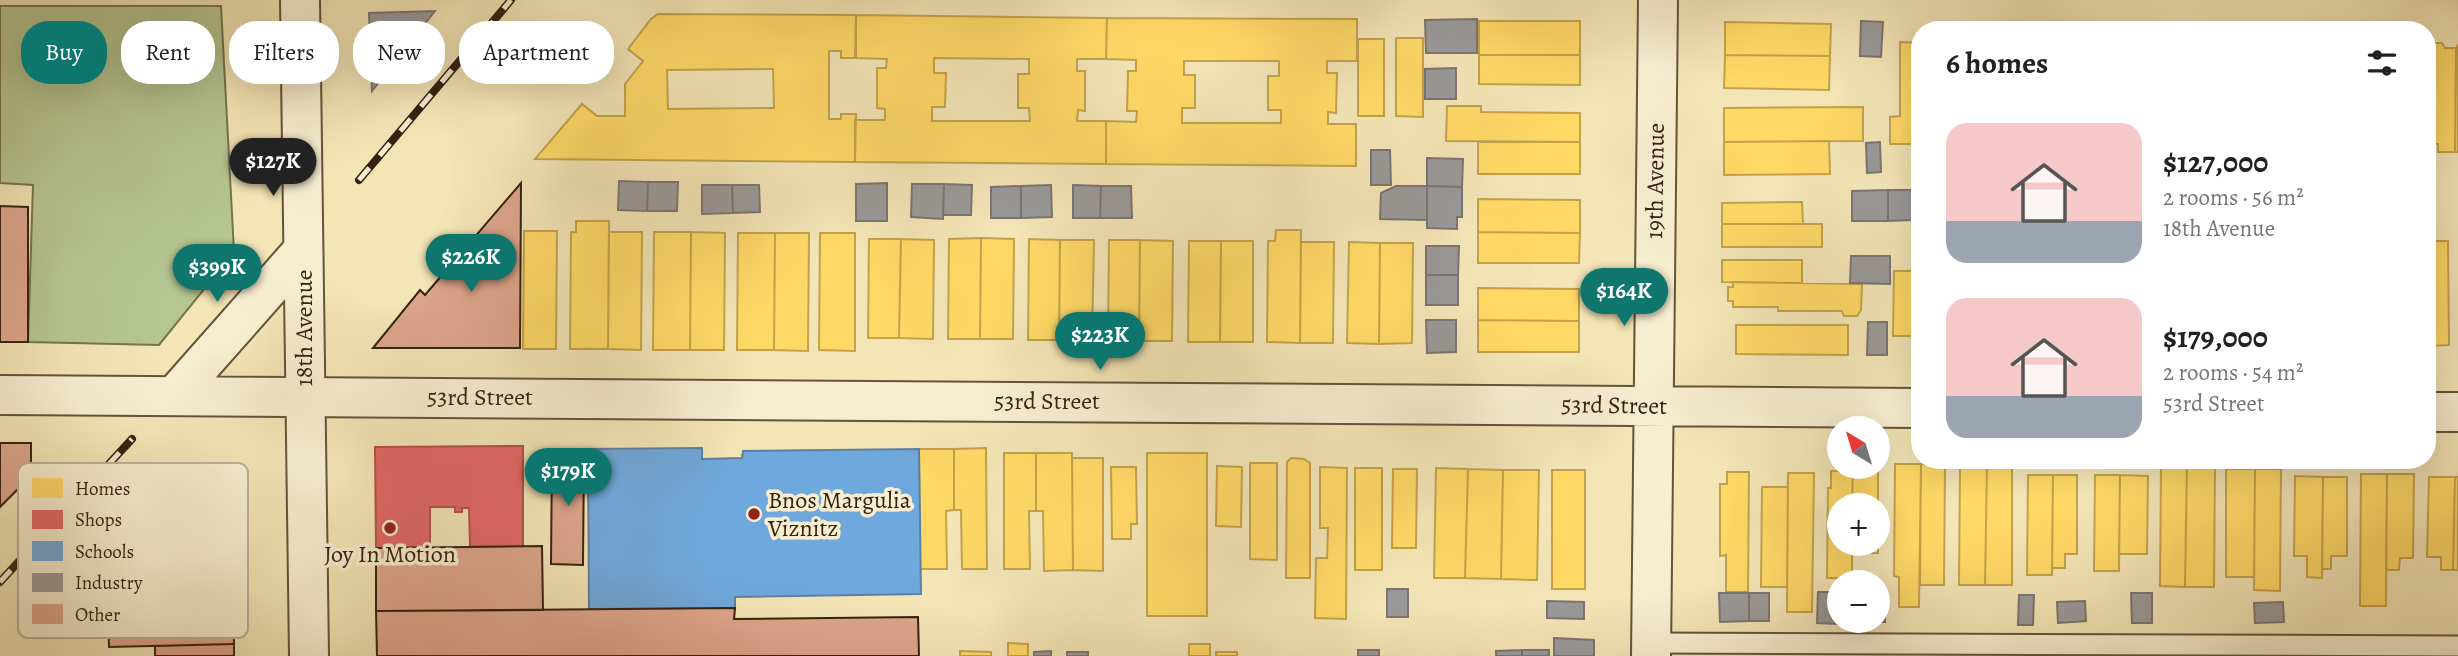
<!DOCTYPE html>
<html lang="en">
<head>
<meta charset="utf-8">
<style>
	body { margin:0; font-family:Alegreya,serif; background:#f2f2f2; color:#202124; height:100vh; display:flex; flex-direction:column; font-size:26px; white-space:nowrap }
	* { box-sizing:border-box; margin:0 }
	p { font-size:23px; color:#757577 }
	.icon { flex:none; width:38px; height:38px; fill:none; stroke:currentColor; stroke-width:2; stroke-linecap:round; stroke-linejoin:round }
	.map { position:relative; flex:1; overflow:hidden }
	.drawer { position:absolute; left:1911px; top:21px; width:525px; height:448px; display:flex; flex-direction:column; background:#fff; border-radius:28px; box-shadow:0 7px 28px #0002 }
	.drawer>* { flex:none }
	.hud { position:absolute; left:21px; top:21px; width:665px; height:63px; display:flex; gap:14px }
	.needle { width:46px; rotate:322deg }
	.tools { position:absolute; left:1827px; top:416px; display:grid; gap:14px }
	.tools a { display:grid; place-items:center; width:63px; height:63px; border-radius:50%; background:#fff; box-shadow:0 7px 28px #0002; font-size:35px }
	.price { position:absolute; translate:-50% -60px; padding:0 16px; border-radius:24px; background:#0f766e; color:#fff; font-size:23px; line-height:46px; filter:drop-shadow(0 2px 4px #0008) }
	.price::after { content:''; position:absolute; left:50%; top:42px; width:21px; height:16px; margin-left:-10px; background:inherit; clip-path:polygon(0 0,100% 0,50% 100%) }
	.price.current { background:#222; color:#fff }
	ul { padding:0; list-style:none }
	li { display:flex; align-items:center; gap:21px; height:175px; padding:0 35px }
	li span { display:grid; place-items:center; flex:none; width:196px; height:140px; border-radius:21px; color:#555 }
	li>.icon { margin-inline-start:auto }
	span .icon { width:84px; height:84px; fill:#fffc; stroke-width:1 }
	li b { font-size:30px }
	h2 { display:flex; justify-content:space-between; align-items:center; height:84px; padding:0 35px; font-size:30px }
	.chip { padding:0 24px; border-radius:28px; background:#fff; box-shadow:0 7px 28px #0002; font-size:24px; line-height:63px }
	.chip.current { background:#0f766e; color:#fff }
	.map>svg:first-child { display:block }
	.green { fill:#b6c691; stroke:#757451; stroke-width:2 }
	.homes { fill:#ffd966; stroke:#c2a24c; stroke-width:2; fill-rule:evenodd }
	.shops { fill:#e06666; stroke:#ac524c; stroke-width:2 }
	.schools { fill:#6fa8dc; stroke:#5d809f; stroke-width:2 }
	.industry { fill:#999; stroke:#7b7570; stroke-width:2 }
	.building { fill:#dda58b; stroke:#342211; stroke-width:2 }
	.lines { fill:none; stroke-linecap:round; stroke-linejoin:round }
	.service-casing { stroke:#64533a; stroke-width:23 }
	.minor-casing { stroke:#64533a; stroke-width:42 }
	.tertiary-casing { stroke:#64533a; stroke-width:42 }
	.service { stroke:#f7eed0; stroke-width:19 }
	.minor { stroke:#f7eed0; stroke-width:38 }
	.tertiary { stroke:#f7eed0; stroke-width:38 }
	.rail-casing { stroke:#342211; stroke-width:8 }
	.rail { stroke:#f7eed0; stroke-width:5; stroke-dasharray:16; stroke-linecap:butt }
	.poi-dot { fill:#8f2418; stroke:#f7eed0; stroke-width:2.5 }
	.labels { text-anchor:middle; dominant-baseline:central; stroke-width:7; stroke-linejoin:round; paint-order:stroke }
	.street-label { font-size:24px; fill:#342211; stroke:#f7eed0 }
	.poi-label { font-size:24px; fill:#342211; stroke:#f7eed0; text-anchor:start }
	.key { fill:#f7eed0; stroke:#bcb197; stroke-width:2 }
	.key-label { font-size:19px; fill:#342211 }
</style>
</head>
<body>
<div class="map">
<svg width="2458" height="656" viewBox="0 0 2458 656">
	<rect width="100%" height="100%" fill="#f3e5b6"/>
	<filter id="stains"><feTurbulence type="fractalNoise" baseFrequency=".00286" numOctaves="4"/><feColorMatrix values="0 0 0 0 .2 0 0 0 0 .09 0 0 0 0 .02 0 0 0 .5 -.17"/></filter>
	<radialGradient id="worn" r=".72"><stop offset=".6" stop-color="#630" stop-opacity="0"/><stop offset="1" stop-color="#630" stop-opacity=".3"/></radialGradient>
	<path class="green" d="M0,6h221l13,246 -75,93 -131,-3 5,-157 -33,-2z"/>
	<path class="homes" d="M658,14l198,1 -1,43h-14v-7h-12v68h12v-5h15l-1,48 -320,-3 47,-55 15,12h28v-32l18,-23 -15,-12 23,-30zM773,69l1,39 -106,1 -1,-39z
		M856,15l251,3 -1,41h-29v12h8v40l-7,-1 -1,11h29v43l-251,-2v-42h30v-11l-8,-1v-40h9l1,-9 -31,-1zM934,58l95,1v15h-11v34h11l1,13h-98v-14h13l1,-34h-12z
		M1107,18l250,1v42h-30v12h10l-1,40 -8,-1v12h28v42l-250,-2v-43l30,1 1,-11h-10l1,-40h8v-11l-30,-1zM1184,61h95v15h-11v34h13v13h-99v-15h13v-33h-11z
		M1479,21h101v34h-101z
		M1725,22l106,2 -1,32 -105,-1z
		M1396,38h27v79l-27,-1z
		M1358,39h26v77h-26z
		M1900,42l20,1v101h-30v-27l10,-1z
		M2427,43h15l3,5h11l-1,104h-17v-8h-11z
		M2458,45v107h-3l1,-104z
		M1479,55h101v30l-101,-1z
		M1725,55l105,1 -1,34 -105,-2z
		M1447,106h34v6l99,1v29l-134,-1z
		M1863,107v34l-139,1v-34z
		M1829,141l1,33 -106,1v-33z
		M1478,142h102v32h-102z
		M1478,199l102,1v33l-102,-1z
		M1802,202l1,22h-81v-21z
		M576,221h33l-1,128h-38l1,-117h5z
		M1722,224h100v23h-100z
		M1276,230h25l-1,113 -33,-1 1,-101h7z
		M524,231h33l-1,118h-33z
		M609,232h33l-1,118 -33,-1z
		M654,232h37l-1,118h-37z
		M691,232l34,1 -1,117h-34z
		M1478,232l102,1 -1,30h-101z
		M738,233h37l-1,117h-37z
		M775,233h34l-1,118 -34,-1z
		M820,233h35v118l-36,-1z
		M981,238l-1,101h-32l1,-100z
		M981,238l33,1 -1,100h-33z
		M869,239h32l-2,99h-31z
		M901,239l33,1 -1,99 -34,-1z
		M1029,239l31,1 -1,100h-31z
		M1060,240h34l-2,100h-33z
		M1109,240h31l-1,101h-31z
		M1140,240l33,1 -1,100h-33z
		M1189,241h32l-1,101h-32z
		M1221,241h32v101h-33z
		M2427,241h21l1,104 -22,1z
		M1301,242h33l-1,101h-33z
		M1349,242l31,1 -1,101 -32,-1z
		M1380,243h33l-1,100 -33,1z
		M1722,260h80v23l-80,-1z
		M1894,271h26v65h-27z
		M1733,282l129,2 -1,26 -4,6h-13l-2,-5h-64v-4h-45v-6h-5v-14h5z
		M1478,288l101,1v32l-101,-1z
		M1478,320l101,1v31h-101z
		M1736,325h112v30l-112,-1z
		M986,448l1,121h-25l-1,-59h-7v-61z
		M919,449h35v61l-8,1 1,58h-27z
		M1004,453h32v58h-7l1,58h-26z
		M1036,453h36l1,117 -29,1 -1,-60h-7z
		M1147,453h60v163h-60z
		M1072,458h31v113l-30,-1z
		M1291,458l13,1 6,4v115h-24l1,-116z
		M1250,463h27v97l-27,-1z
		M1895,464h26l-2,143h-20v-30l-5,-1z
		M1921,464h24l-1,121h-24z
		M1960,465l27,1 -2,119h-26z
		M2161,465h26l-2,122 -25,-1z
		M2187,465h28l-1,122h-29z
		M1217,466l25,1 -1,60 -25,-1z
		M1987,466h25v119h-27z
		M1111,467h25l1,57h-6v15h-19z
		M1320,467l27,1 -1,151 -31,-1 1,-60h11l1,-30h-8z
		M1355,468h27v102h-27z
		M1436,468l32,1 -3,109h-31z
		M1393,469h24l-1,79h-24z
		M1468,469l35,1 -2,109 -36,-1z
		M2226,469h29l-1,108h-28z
		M2255,469h26l-1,122 -26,-1z
		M1503,470h36l-2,110 -36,-1z
		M1552,470h33v119h-33z
		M1831,471h22l-1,35h-13v38h13v34h-25l1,-90h3z
		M1853,471h25v82h-26v-9h26v-38h-26z
		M1727,472h22l-1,120h-22v-37l-6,1v-72h7z
		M1788,473h26l-2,139h-25z
		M2361,474h26l-1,132h-26z
		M2387,474h27l-1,84h-13l-1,12h-13z
		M2028,475h25l-1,100h-25z
		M2053,475h24v79h-12v14h-13z
		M2095,475h25l-1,96h-25z
		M2120,475l28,1 -1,78h-28z
		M2295,476l28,1 -1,101 -15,-1v-21h-13z
		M2323,477h24v79h-16v13h-9z
		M2429,477h26l-2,93h-12v-13h-14z
		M2455,477h3v93h-5z
		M1762,487h26l-1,100h-26z
		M1008,643l20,1v12h-20z
		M1189,644h21v12h-21z
		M960,651l31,1v4h-31z
		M1216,652h21v4h-21z"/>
	<path class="shops" d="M523,446v100l-53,1 -1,-39h-7v4h-7v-5h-25v40l-54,1 -1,-101z"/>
	<path class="schools" d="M702,448v11l40,-1 1,-7 176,-2 2,145 -186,3v11l-146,1 -1,-160z"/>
	<path class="industry" d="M435,11l-15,19 -48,61 -3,-78z
		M1477,19v34h-51l-1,-33z
		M1861,21l22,1 -2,35 -21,-1z
		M1456,68v31h-31v-30z
		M1880,142l1,30 -14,1 -1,-30z
		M1371,150h19l1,35h-20z
		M1427,158l36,1 -1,28 -35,-1z
		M619,181l29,1 -1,29 -29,-1z
		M648,182h30l-1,29h-30z
		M887,183v38h-31v-37z
		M912,184h32l-1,35 -32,-2z
		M944,184l28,1 -1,30h-28z
		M702,185h30l1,28 -31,1z
		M732,185h27l1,27 -27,1z
		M1051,185l1,32 -31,1v-32z
		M1073,185l28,1 -1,32h-27z
		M1021,186v32h-30v-31z
		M1101,186h30l1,32h-32z
		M1396,186h31v34l-47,-1 1,-26z
		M1427,186l35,1v30h-5v12l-30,-1z
		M1888,190v31h-36v-30z
		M1888,190h25v30l-25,1z
		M1426,246h33l-1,29h-32z
		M1851,256h39v28l-40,-1z
		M1426,275h32v30h-32z
		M1426,320h30v32l-29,1z
		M1868,322h19v33h-20z
		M1387,589h21v28h-21z
		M1818,592h21l-1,32 -21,-1z
		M1719,593h30v28l-29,1z
		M1749,593h20v28h-20z
		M1878,593h7v29h-18l11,-1z
		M2131,593h21v30h-20z
		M2019,595h15l-1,30h-15z
		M1547,601l37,1v17l-37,-1z
		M2085,601l1,20 -28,2 -1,-21z
		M2283,602l1,20 -29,1 -1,-20z
		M1554,638l40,2v16h-40z
		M1358,650h21v6h-21z
		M1522,650h27v6h-27z
		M1522,650v6h-26v-5z
		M1051,651v5h-17v-4z
		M1067,652h21v4h-21z"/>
	<path class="building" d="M521,183l-1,165h-147l47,-58 5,5z
		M0,206l28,1v135h-28z
		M0,443h31v33l-31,31z
		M552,452h32l-1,113 -32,-1z
		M542,546l1,64 -167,1v-63z
		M735,608l-1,11 184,-2 1,39h-542l-1,-45z
		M233,611l1,33 -125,3 -1,-34z
		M234,644v12h-79v-10z"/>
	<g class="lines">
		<defs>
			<path id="service" d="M1651,643l807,3"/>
			<path id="minor" d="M0,395l1920,13
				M174,396l129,-146
				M2427,412h31
				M1651,656l7,-656"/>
			<path id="tertiary" d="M300,0l9,656"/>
		</defs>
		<use href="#service" class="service-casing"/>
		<use href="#minor" class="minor-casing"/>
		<use href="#tertiary" class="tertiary-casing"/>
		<use href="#service" class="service"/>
		<use href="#minor" class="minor"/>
		<use href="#tertiary" class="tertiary"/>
		<defs>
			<path id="rail" d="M359,180l152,-180
				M0,582l132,-143"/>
		</defs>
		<use href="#rail" class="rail-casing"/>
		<use href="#rail" class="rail"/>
	</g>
	<g class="poi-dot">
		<circle cx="754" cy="514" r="7"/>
		<circle cx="390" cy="528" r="7"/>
	</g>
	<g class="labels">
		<g class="street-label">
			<text transform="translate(1655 181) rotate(-89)">19th Avenue</text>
			<text transform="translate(304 328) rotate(-90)">18th Avenue</text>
			<text x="480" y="397">53rd Street</text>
			<text x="1047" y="401">53rd Street</text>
			<text transform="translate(1614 405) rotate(1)">53rd Street</text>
		</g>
		<g class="poi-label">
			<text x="768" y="500">Bnos Margulia<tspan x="768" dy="28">Viznitz</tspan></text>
			<text x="390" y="554" text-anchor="middle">Joy In Motion</text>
		</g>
	</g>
	<rect x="18" y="463" width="230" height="175" rx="10" class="key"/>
	<rect x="32" y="478" width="31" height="20" fill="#ffd966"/>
	<rect x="32" y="510" width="31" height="19" fill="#e06666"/>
	<rect x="32" y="541" width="31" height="20" fill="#6fa8dc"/>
	<rect x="32" y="573" width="31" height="19" fill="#999"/>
	<rect x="32" y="604" width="31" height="20" fill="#dda58b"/>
	<g class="key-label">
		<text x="75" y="495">Homes</text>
		<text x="75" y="526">Shops</text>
		<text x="75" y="558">Schools</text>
		<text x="75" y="589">Industry</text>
		<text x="75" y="621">Other</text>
	</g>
	<rect width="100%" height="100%" filter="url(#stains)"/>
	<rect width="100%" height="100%" fill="url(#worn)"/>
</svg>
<div class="tools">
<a><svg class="needle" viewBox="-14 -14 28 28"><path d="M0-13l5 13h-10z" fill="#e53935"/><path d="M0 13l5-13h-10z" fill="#757577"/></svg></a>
<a>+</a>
<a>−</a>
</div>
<b class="price current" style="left:273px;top:198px">$127K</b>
<b class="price" style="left:471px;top:294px">$226K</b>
<b class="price" style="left:217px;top:304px">$399K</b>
<b class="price" style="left:1624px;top:328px">$164K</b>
<b class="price" style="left:1100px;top:372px">$223K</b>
<b class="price" style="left:568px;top:508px">$179K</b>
<div class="hud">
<a class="chip current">Buy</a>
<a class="chip">Rent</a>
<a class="chip">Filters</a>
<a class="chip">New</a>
<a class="chip">Apartment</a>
</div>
<section class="drawer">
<h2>6 homes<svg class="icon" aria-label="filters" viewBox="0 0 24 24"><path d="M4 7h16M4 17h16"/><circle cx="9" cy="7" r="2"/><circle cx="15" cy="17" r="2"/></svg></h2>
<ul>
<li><span style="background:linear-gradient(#f6c9c9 70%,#9aa5b1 0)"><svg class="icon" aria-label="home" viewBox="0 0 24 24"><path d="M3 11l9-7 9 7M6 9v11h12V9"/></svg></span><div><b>$127,000</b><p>2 rooms · 56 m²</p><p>18th Avenue</p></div></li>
<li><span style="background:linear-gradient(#f6c9c9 70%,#9aa5b1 0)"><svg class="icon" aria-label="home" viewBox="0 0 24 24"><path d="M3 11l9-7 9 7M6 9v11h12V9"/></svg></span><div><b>$179,000</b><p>2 rooms · 54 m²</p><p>53rd Street</p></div></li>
</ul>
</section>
</div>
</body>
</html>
